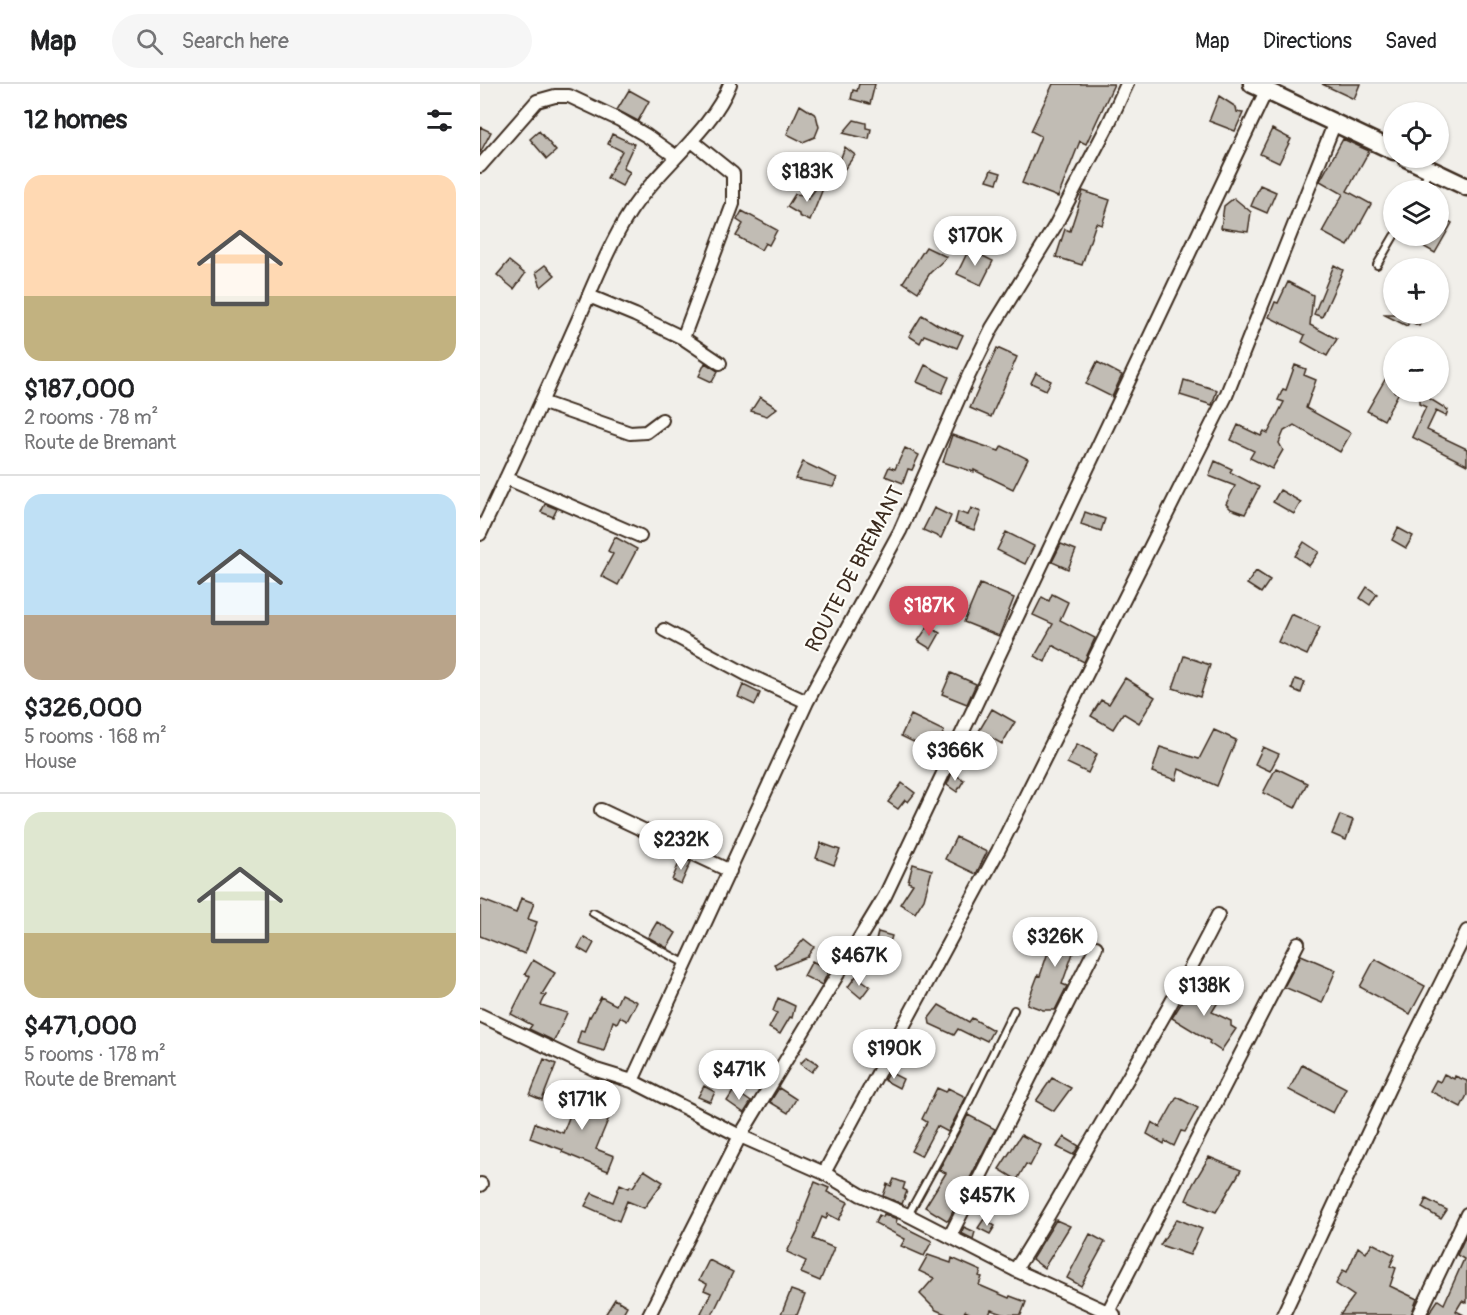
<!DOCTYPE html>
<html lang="en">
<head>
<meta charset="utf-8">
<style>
	body { margin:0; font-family:Pangolin,sans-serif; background:#f6f6f6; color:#202124; height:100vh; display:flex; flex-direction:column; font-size:22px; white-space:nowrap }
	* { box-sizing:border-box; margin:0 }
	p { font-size:20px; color:#757577 }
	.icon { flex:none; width:33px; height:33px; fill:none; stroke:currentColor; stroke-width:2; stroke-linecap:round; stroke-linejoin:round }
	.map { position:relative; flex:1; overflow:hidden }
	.details { display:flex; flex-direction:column; background:#fff; width:480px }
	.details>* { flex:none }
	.buttons { position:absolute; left:903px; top:18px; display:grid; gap:12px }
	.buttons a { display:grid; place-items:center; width:66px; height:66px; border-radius:50%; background:#fff; box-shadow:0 2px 4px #0004; font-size:30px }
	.price { position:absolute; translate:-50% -51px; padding:0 14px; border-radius:21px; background:#fff; color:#222; font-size:20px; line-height:39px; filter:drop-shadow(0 2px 3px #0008) }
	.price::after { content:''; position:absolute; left:50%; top:36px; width:18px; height:14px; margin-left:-9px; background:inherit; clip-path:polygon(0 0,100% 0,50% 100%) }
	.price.selected { background:#d1495b; color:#fff }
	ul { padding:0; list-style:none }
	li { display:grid; align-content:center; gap:12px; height:318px; padding:0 24px }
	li+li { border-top:2px solid #e0e0e0 }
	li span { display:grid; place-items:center; height:186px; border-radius:18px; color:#555 }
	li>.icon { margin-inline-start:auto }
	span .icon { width:108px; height:108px; fill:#fffc; stroke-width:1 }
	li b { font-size:26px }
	h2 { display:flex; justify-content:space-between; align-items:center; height:72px; padding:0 24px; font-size:26px }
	header { display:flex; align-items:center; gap:36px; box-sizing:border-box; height:84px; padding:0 30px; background:#fff; border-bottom:2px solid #e0e0e0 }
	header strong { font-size:28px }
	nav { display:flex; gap:33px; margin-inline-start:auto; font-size:21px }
	.search { width:420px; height:54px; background:#f6f6f6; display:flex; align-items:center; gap:15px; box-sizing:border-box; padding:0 21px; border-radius:33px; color:#757577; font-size:22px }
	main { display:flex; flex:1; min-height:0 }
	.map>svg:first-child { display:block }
	.building { fill:#c1bcb4; stroke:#3b2a1e; stroke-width:1.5 }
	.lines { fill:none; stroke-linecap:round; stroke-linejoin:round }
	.lane-casing { stroke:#3b2a1e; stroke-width:10 }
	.street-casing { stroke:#3b2a1e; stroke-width:16 }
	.secondary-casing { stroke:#3b2a1e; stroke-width:21 }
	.lane { stroke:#fdfcf7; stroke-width:6 }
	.street { stroke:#fdfcf7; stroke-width:12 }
	.secondary { stroke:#fdfcf7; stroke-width:16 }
	.labels { text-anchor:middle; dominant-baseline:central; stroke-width:4.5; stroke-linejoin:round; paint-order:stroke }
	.street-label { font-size:21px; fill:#3b2a1e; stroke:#fdfcf7 }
</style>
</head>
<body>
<header>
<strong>Map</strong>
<div class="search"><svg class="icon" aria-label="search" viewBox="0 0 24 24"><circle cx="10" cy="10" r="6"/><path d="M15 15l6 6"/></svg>Search here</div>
<nav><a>Map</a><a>Directions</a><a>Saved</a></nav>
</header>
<main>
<section class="details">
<h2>12 homes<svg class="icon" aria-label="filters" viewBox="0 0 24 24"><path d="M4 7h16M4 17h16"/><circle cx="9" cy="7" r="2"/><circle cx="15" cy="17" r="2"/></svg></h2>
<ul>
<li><span style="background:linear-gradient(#ffd9b3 65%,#c2b280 0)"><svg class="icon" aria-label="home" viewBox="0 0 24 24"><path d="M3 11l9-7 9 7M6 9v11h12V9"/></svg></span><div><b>$187,000</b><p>2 rooms · 78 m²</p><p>Route de Bremant</p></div></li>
<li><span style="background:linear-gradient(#bfe0f5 65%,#b9a48a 0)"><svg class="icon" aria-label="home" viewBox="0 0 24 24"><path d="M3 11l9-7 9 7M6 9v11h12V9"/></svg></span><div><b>$326,000</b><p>5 rooms · 168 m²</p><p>House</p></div></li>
<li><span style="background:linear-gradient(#dfe7d0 65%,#c2b280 0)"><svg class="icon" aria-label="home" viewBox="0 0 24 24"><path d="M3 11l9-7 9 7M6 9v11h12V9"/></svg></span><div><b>$471,000</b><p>5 rooms · 178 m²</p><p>Route de Bremant</p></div></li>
</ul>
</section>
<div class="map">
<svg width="987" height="1231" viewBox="0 0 987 1231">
	<rect width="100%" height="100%" fill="#f1efea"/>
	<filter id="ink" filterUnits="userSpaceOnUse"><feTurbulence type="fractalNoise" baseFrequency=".0167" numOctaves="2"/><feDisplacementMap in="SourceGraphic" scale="12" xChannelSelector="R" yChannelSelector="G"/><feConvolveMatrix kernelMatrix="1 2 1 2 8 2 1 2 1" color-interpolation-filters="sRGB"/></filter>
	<g filter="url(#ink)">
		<path class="building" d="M379,0h16l-5,20 -19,-5 2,-9 4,1z
			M573,0h61l-28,60 -6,-3 -22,56 -36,-14 19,-47 -10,-5z
			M842,0h38l-6,15z
			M149,6l20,11 -11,20 -21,-11z
			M739,12l17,11 1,5 6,1 -8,18 -26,-10z
			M320,21l16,10 3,12 -4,10 -12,5 -16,-8z
			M374,36l12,3v5l5,1 -2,10 -26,-6z
			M0,43l11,5 -11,21z
			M792,45l19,10 -12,24 -19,-9z
			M59,47l17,20 -9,8 -17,-20z
			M132,50l22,10 -11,24 7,4 -8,14 -15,-8 15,-27 -14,-7z
			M863,55l26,12 -22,40 24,13 -23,42 -26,-14 21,-38 -23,-13z
			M365,63l10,8 -21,28 -2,-2z
			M511,86l10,3 -4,10 -10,-3z
			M343,95l3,2 -16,40 -11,-5v-2l-12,-7 8,-13 9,1 4,4z
			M780,101l16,7 -9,21 -16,-7z
			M603,107l27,9 -8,25 -6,-2 -14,42 -26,-8 9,-28 5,2z
			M754,114l17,14 -3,20 -27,-4 3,-22z
			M262,127l35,19 -8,15 -4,-2 -4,7 -25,-14 7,-12 -6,-4z
			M958,131l14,8 -17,30 -30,-17h33z
			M446,163l21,10 -17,16 -12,19 -15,-10z
			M489,165l24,12 -12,24 -24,-11z
			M29,177l16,13 -11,15 -17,-14z
			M65,181l10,10 -14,12 -5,-15z
			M854,181l9,5 -21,47 -8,-3z
			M808,198l25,13 -3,30 27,14 -10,17 -25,-14 3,-7 -36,-18 6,-15 3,1z
			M903,230h34l7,3 -5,9 -9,-5 -3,5z
			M442,231l16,10 25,10 -6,13 -33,-13 -4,8 -11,-7z
			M517,264l20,9 -26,60 -21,-9z
			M617,278l25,13 -10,22 -26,-13z
			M225,279l13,8 -6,11 -13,-6z
			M914,280v28h5l-15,28 -17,-9z
			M445,281l24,12 -7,16 -25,-11z
			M815,281l11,4 -2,6 12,5 -10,28 45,25 -11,19 -46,-27 -10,6 -5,12 4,7 -11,19 -22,-11 4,-7 -23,-11 7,-15 23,11 3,-5 4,2 16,-31 -6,-2 5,-11 3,1z
			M556,289l15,8 -5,9 -15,-7z
			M704,296l33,10 -5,15 -32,-10z
			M939,308l29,18 -2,6 -10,-5 -9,19 40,19v16l-55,-28 14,-30 -7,-3z
			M280,313l17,11 -10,8 -16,-5z
			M472,351l47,16 3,-5 26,13 -15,30 -39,-19v2l-31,-10z
			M425,364l14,7 -7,15 -4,-1 -5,14 -18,-7 4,-9 6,2z
			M735,377l17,8 -2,3 29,15 -14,27 -14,-5 -5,-5 9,-18 -26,-10z
			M323,378l34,16 -4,9 -38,-8z
			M800,406l21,12 -7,12 -21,-12z
			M65,420l12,5 -4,8 -12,-5z
			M454,424l17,8 -10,22 -18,-8z
			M491,424l10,4 -7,18 -19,-7 3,-11 10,3z
			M605,428l20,7 -4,12 -20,-7z
			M918,444l15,8 -7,12 -14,-8z
			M526,448l28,14 -9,18 -28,-14z
			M135,453l22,12 -19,36 -17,-9 12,-22 -5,-3z
			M824,458l15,10 -10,14 -14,-10z
			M581,460l15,6 -8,19 -16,-7z
			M776,487l14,9 -9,13 -14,-9z
			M500,500l34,14 -15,38 -35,-14z
			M887,503l10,7 -7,11 -10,-7z
			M572,510l16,8 -8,18 35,18 -11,24 -32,-17 -7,17 -10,-6 18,-32 -20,-9 9,-18 7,4z
			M811,530l29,13 -13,28 -29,-13z
			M448,542l12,7 -9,16 -13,-8z
			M704,572l26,9 -10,32 -27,-9z
			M471,589l25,11 -9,20 -25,-10z
			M645,594l30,19 -16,26 -16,-10 -10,16 -22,-13 10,-16 8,4z
			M815,595l10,3 -4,11 -9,-4z
			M263,601l17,8 -5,12 -17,-8z
			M512,625l23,13 -13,22 -23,-13z
			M431,631l33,16 -10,21 -33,-16z
			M734,646l22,10 -19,46 -38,-17 -3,11 -24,-8 8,-25 39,12z
			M597,660l20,10 -9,19 -21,-10z
			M783,663l16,7 -9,17 -15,-7z
			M796,684l31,15 -12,25 -32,-15z
			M472,689l12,7 -7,12 -10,-7z
			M422,699l13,10 -7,9 -3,-2 -7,9 -10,-7z
			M860,731l13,5 -7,20 -14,-6z
			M476,753l31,15 -11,22 -31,-15z
			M341,759l19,7 -6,15 -18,-7z
			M201,774l10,4 -10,22 -9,-4z
			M433,780l19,6 -8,29 -9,14 -15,-9 13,-20 -5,-2z
			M41,814l13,5 -6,16 9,3 -12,32 -45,-18v-37l36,14z
			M579,836l23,8 -20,56 5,2 -12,24h-12l-16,-6 11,-29 2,1z
			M177,838l19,11 -9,15 -19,-11z
			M398,848l14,4 -6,19 -13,-3z
			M104,853l10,6 -6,11 -10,-6z
			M324,855l10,8 -7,10 -30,12 -2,-5 18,-12z
			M821,871l35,15 -14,33 -38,-16z
			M895,875l50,27 -15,28 -50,-27z
			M53,876l22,13 -13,21 4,1 -5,10 26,8 -13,28 -25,-12 3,-4 -21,-11 19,-38 -5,-2z
			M332,877l17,9 -7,15 -18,-9z
			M376,892l14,10 -9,12 -13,-11z
			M714,899l26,16 -8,13 19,9v5l5,3 -15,22 -12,-8 1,-2 -38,-23z
			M141,910l16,8 -10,19 -7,-4 -3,6 -4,-2 -9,30 -27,-8 4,-13 3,1 5,-15 1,1 11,-20 15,8z
			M298,914l17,8 -3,12 -2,-1 -10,17 -11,-6 8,-15 -4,-2z
			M459,921l30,17 3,-4 21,12 -6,11 -8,-4 -1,2 -20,-10 -4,6 -24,-11 -1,-6z
			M327,973l11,7 -6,8 -12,-8z
			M64,975l12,5 -14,36 -12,-5z
			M822,981l44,23 -13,25 -44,-23z
			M409,988l14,7 -4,9 -15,-8z
			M964,990l10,5 1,-3 12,5v14l-6,12 -31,-16 6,-11 4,2z
			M572,994l19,10 -17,23 -18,-10z
			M224,1002l11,6 -5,10 -12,-5z
			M299,1004l17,11 -8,14 -18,-11z
			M457,1004l9,4 2,-4 18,9 -18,35 -11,-6 -16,30 -10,-5 16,-29 -5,-3z
			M105,1006l30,13 -19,46 18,7 -6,15 -46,-19 1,-2 -33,-12 5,-15 28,10 12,-31 3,2z
			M254,1006l17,12 -7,11 -17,-12z
			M697,1013l21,11 -13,24 -4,-1 -7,15 -9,-5 -1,3 -17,-10 5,-12 8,5z
			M488,1031l27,14 -47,92 -23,-14 21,-34 -7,-3z
			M541,1051l20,10 -11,21 -4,-2 -9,16 -18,-11z
			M584,1053l15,9 -6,9 -16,-8z
			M729,1073l32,13 -25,42 -30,-12 7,-16z
			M164,1086l19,12 -19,26 -17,-7 -8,20 -34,-15 7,-13 21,9 7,-18 9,4 1,-2 3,1z
			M414,1095l11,4 -2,6 4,2 -5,13 -19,-8 4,-12 4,2z
			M335,1098l14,6 -2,4 21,10 -9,18 -11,-6 -2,5 -4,-2 -9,22 21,9 -14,33 -19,-8 5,-12 -19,-9 11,-22 8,-23h-1z
			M946,1115l21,11 -6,9 -19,-11z
			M404,1130l13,5 -1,4 36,18 -8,15 -23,-10 4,-7 -30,-16 4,-8 4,2z
			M504,1135l11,7 -5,8 -12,-6z
			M697,1135l25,10 -12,26 -30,-10z
			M576,1136l14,6 -26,42 -12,-9z
			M484,1143l11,5 -2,7 -12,-6z
			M987,1149v70l-5,-2 -6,10 8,4h-36l10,-15 6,4 20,-45 -7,-4z
			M610,1150l15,8 -24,44 -14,-8z
			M892,1159l23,12 -5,11 6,2 -6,18 27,13 -6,16h-71l14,-19 -18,-12 7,-14 4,2 11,-25 8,6z
			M448,1171l23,8 1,-5 29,13 -2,5 3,1 -3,8 30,13 1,-2 16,6 -5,13h-15l-15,-5 -2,5h-16l-8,-4 -2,4h-15l-12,-5 -16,-16 14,-16 -15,-7z
			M229,1176l24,12 -21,43h-12l11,-22 -7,-3 3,-6 -8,-4z
			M311,1206l14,5 -8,20h-16z
			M135,1215l12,7 -5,9h-17z"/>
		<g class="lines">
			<defs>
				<path id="lane" d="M938,106l12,-20
					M897,181l17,-29
					M113,829l93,51
					M428,1131l50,-91 56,-114"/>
				<path id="street" d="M212,57l41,33v30l-50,134 37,25
					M0,82l57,-65 18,-5h14l51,24 27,16 28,20
					M109,212l46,19 48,23
					M61,318l89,31 16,-1 16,-12
					M26,394l134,58
					M0,450c32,-68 63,-135 93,-203 18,-39 34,-83 57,-119 28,-44 81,-80 100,-128
					M184,546l82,44 61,28
					M121,726l129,61
					M0,931l116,55 36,11 108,55 84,37 37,22 47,20 107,55 99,45
					M152,997l175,-379 93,-171 69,-156 23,-47 63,-102 53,-101 19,-41
					M344,1089l174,-322 228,-455 109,-274
					M0,1101l1,-1
					M470,1152l146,-289
					M535,1186c32,-49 59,-100 89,-151 39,-67 79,-134 114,-204
					M628,1228l190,-369
					M169,1231l91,-179 145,-240 381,-805
					M803,1231l113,-242 71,-142
					M939,1231l48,-101"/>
				<path id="secondary" d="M772,0l142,67
					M926,74l61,29"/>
			</defs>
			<use href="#lane" class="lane-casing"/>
			<use href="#street" class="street-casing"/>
			<use href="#secondary" class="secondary-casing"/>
			<use href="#lane" class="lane"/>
			<use href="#street" class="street"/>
			<use href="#secondary" class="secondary"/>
		</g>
	</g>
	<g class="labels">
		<g class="street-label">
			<text transform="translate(375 485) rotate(-62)">ROUTE DE BREMANT</text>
		</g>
	</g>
</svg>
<div class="buttons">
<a><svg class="icon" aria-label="locate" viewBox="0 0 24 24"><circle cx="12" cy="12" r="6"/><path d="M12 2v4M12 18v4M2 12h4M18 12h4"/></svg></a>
<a><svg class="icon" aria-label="layers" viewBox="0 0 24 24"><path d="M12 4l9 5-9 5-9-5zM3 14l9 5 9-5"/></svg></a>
<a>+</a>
<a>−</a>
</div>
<b class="price" style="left:327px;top:119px">$183K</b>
<b class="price" style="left:495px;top:183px">$170K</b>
<b class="price selected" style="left:449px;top:553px">$187K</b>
<b class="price" style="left:475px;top:698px">$366K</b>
<b class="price" style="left:201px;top:787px">$232K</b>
<b class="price" style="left:575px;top:884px">$326K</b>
<b class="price" style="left:379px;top:903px">$467K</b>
<b class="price" style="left:724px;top:933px">$138K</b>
<b class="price" style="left:414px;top:996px">$190K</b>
<b class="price" style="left:259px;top:1017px">$471K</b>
<b class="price" style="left:102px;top:1047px">$171K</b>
<b class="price" style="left:507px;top:1143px">$457K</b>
</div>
</main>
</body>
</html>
